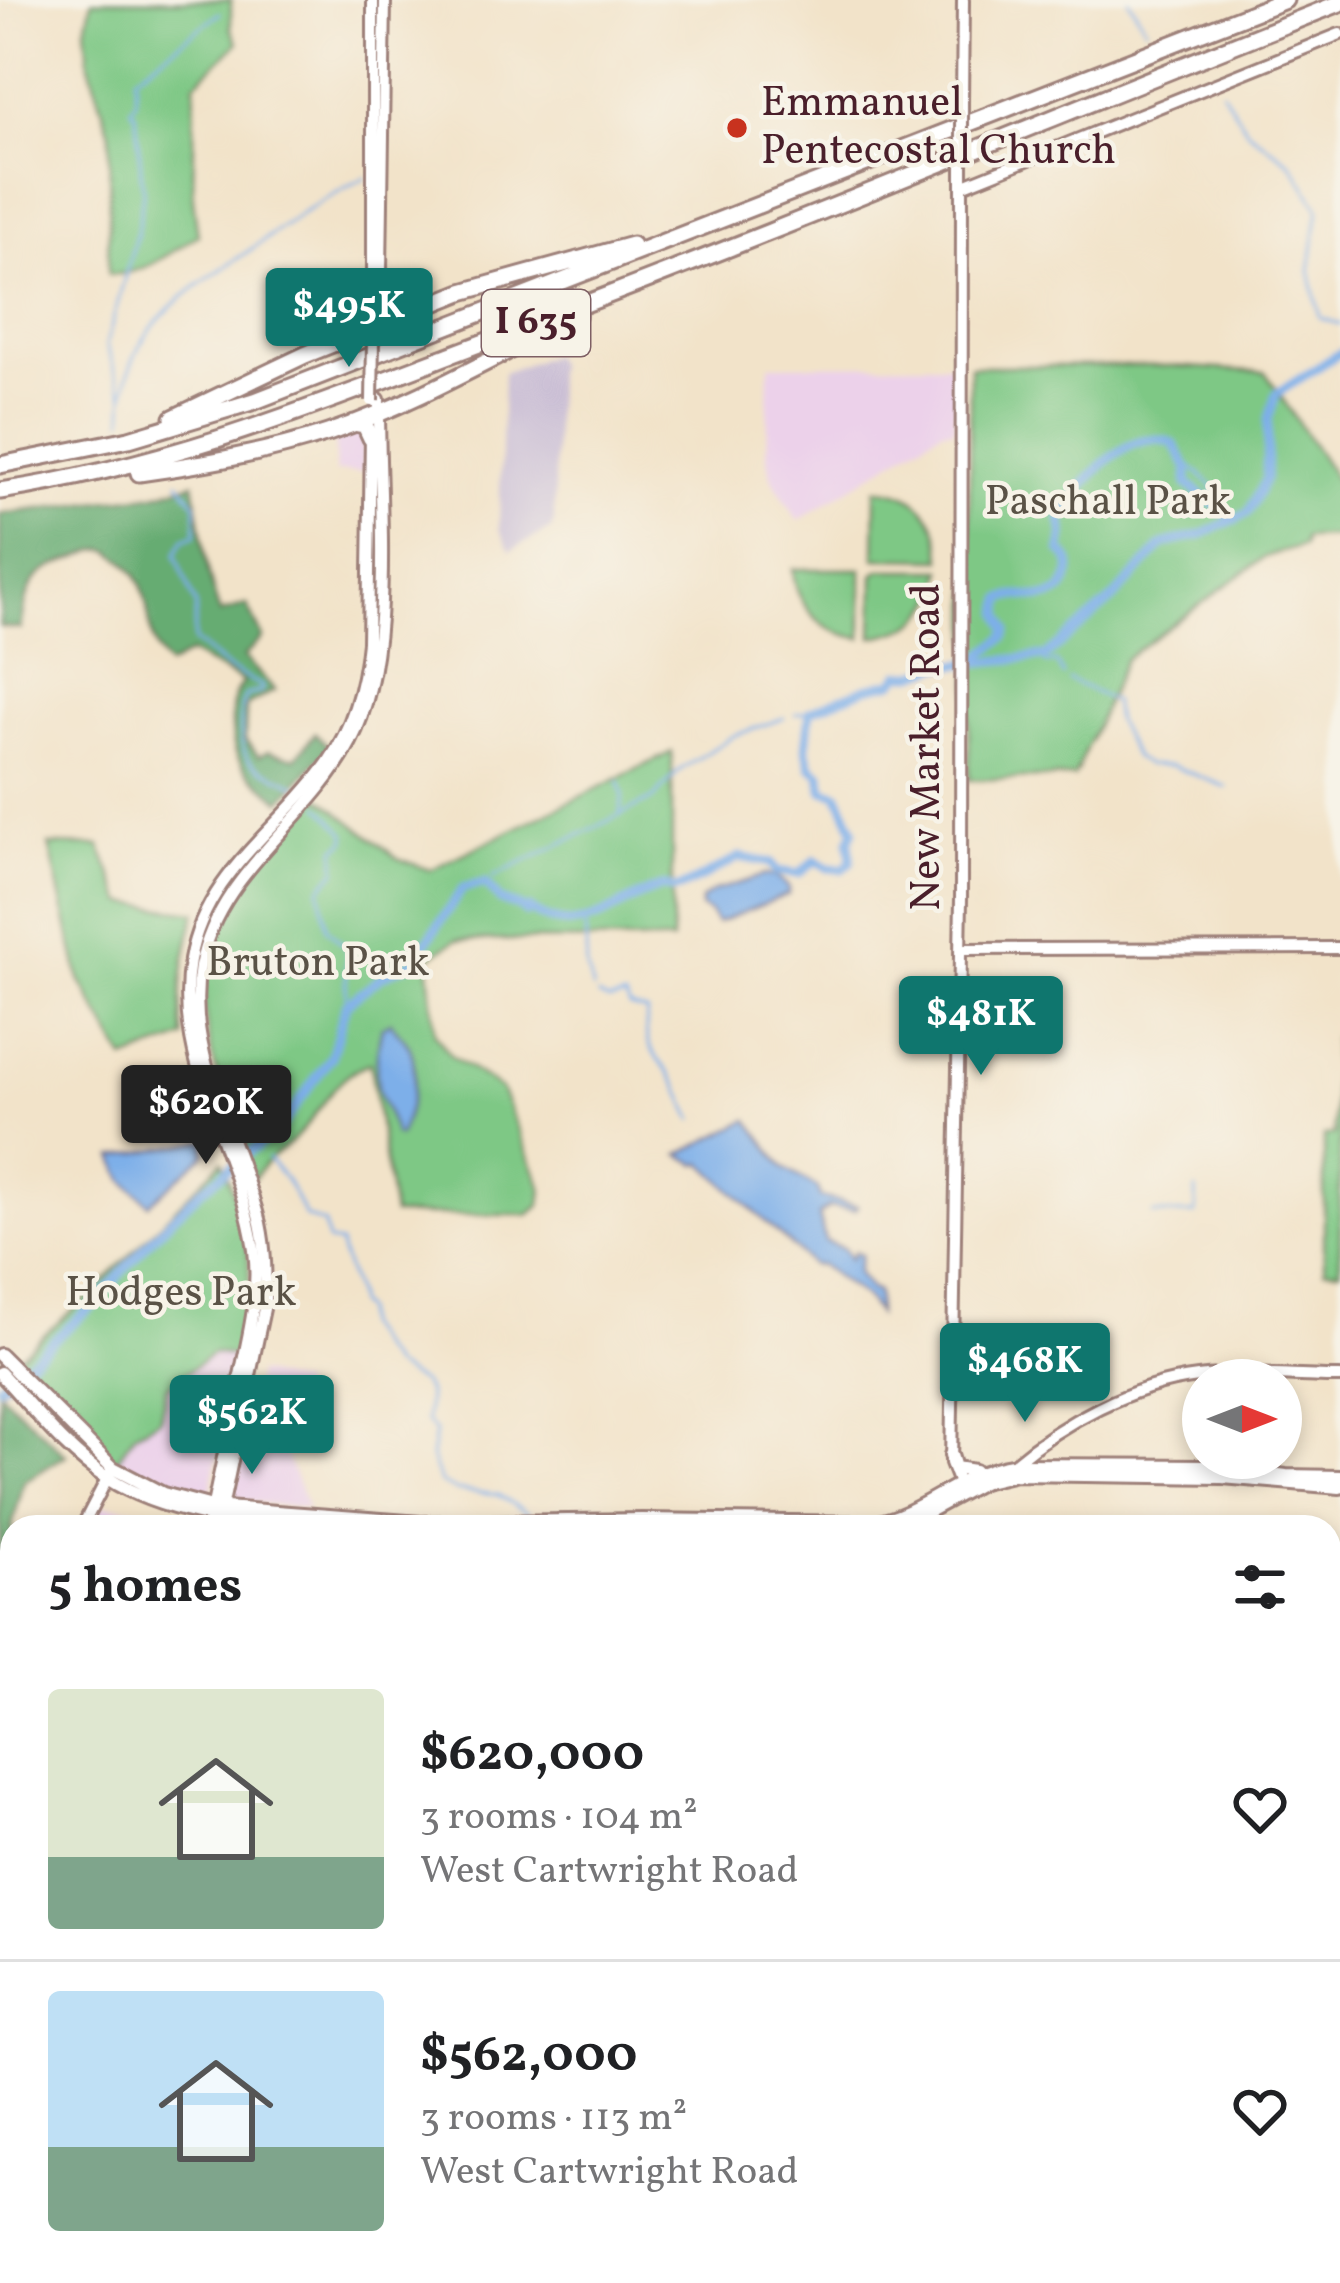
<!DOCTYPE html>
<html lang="en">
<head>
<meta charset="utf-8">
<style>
	body { margin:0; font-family:Vollkorn,serif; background:#f6f6f6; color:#202124; height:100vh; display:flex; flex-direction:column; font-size:45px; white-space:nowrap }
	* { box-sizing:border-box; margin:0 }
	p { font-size:39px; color:#757577 }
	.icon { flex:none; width:66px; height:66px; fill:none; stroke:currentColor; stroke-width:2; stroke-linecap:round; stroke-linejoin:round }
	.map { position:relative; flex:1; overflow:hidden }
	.sheet { position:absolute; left:0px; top:1515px; width:1341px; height:768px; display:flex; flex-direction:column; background:#fff; border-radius:36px 36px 0 0; box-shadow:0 6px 18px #0003 }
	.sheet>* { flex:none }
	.needle { width:78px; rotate:90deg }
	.buttons { position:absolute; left:1182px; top:1359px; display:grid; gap:24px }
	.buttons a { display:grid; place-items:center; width:120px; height:120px; border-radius:50%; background:#fff; box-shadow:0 6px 18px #0003; font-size:60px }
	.price { position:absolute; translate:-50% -102px; padding:0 27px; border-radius:12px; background:#0f766e; color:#fff; font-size:39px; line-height:78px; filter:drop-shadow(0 3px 6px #0008) }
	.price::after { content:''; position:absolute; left:50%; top:72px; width:36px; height:27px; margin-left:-18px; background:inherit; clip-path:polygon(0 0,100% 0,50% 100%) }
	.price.on { background:#222; color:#fff }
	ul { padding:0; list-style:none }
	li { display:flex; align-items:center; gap:36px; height:300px; padding:0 48px }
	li+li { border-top:3px solid #e0e0e0 }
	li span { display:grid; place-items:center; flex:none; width:336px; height:240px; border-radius:12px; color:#555 }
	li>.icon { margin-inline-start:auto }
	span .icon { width:144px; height:144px; fill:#fffc; stroke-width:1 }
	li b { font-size:51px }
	h2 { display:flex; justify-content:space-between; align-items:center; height:144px; padding:0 48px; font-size:51px }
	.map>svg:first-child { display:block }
	.built { fill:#ecd1ea }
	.industrial { fill:#cbbfd5 }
	.green { fill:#7ec885; stroke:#647458; stroke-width:3 }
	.forest { fill:#66ac72; stroke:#58664e; stroke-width:3 }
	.water { fill:#7dafe9; stroke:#64678a; stroke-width:3 }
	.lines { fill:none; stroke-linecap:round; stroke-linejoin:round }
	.stream { stroke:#7dafe9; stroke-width:3 }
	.river { stroke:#7dafe9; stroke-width:9 }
	.secondary-casing { stroke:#9e817a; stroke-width:16 }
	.primary-casing { stroke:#9e817a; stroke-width:18 }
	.highway-casing { stroke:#9e817a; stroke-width:21 }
	.secondary { stroke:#fff; stroke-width:10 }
	.primary { stroke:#fff; stroke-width:12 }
	.highway { stroke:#fff; stroke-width:15 }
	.secondary-bridge-casing { stroke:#9e817a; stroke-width:16; stroke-linecap:butt }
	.secondary-bridge { stroke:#fff; stroke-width:10 }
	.poi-dot { fill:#c8321e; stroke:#f7f3e8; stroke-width:4.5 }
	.labels { text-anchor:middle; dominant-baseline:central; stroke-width:9; stroke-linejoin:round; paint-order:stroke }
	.shield { fill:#f7f3e8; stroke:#7e5f64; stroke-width:3 }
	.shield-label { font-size:39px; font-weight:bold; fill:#4a1f2b }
	.poi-label { font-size:42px; fill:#4a1f2b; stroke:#f7f3e8; text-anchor:start }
	.park-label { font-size:42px; fill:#5a5246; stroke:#f7f3e8 }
	.street-label { font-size:42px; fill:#4a1f2b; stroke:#f7f3e8 }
</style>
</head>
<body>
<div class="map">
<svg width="1340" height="2283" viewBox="0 0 1340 2283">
	<rect width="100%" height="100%" fill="#f7f3e8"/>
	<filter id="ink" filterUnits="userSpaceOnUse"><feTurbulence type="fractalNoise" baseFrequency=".00833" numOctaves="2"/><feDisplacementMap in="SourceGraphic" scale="24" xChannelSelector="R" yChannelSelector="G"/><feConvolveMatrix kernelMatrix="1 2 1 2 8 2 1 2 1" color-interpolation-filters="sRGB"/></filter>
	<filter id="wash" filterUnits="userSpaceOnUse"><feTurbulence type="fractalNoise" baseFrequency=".004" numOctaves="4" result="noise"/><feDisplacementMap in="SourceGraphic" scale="48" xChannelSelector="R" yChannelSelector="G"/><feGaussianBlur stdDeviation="2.7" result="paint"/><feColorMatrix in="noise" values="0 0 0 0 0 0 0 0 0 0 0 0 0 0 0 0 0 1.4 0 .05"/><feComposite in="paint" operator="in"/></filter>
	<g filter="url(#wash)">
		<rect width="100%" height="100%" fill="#f2e3c9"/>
		<path class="built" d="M955,364l-1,65h-11l-145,92 -27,-44 -4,-24 2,-88z
			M363,430v42h-28v-32z
			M213,1352l27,5 -31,139 -30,-5 -35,-13 -27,-17 18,-28 25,-14 6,-32z
			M257,1373l44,11 -10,40 -19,-3 36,88 -78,-10z
			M97,1504l94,13 9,10h-111z
			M1329,1626l11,1v193h-11z
			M125,2271h109v12h-103z"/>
		<path class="industrial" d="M551,355l4,8 -1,159 -3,7 -41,22 -11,-23 4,-155z"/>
		<path class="green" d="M92,0h139v28l7,15 -43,40 -2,117 5,35c-27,17 -56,42 -90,39l2,-141 -21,-68 -3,-37z
			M970,366h202l93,6 75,114v51l-36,1 -1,8 -38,11 -140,102 -51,118 -105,3z
			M876,489c41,0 65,30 66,70l-67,-1z
			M793,569h69v69c-38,-4 -66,-30 -69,-69z
			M880,570h63c-5,43 -29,61 -70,67l1,-62z
			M672,752v189l-216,-1 -28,18 7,76 16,22 50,33 42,100 -2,16 -12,10h-136l-23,-152c-39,12 -47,50 -75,75 -19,18 -27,18 -42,42 -33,-101 -84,-194 -14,-293 23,-32 55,-61 81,-90l77,61 33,12z
			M49,845l51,1 24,57 72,9c-12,42 -19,81 -12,126l-59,22 -45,-80z
			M1334,1038h6v232l-16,-1v-133l10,-1z
			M222,1161c29,76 35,115 18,196l-27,-4 -46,34 -7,32 -25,14 -19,28 -23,-17 -78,-85 74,-62z"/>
		<path class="forest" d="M194,483c9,46 10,86 26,130l27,-8 16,33 -19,19 31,33 -29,16 -1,34 14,16 9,-5 28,7 19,-25 14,14 -48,54c-35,-32 -49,-32 -49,-82 0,-17 1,-24 11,-37l-53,-28 -22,12c-33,-34 -4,-79 -54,-113 -11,-8 -24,0 -35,4 -48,16 -50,23 -58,72l-21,-2v-113l155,-20z
			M0,1392l66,63 -42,27 -12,45 -3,56 3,78h-12z"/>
		<path class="water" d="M765,875l12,1 12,12v6l-72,29 -7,-10 -9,-5v-8l10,-8z
			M391,1022c5,9 13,15 18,24 12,25 1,66 -10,90l-5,-2c-3,-15 -8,-24 -13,-37 -8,-20 -4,-50 1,-70z
			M749,1120l35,48 34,20 2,9 37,9 -2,4 -26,-3 -10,8 6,26 19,8 6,10 4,-7 7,3 -4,18 13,16 7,3v22l-12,-16 -44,-33h-9l-109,-102 -6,1 -17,-10z
			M206,1140l-1,14 -56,50 -25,-24 -10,-23z"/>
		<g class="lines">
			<path class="stream" d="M1129,0l17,28
				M1222,91l26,40 43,32 28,45 -9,63 10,47 20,6
				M123,394l-17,-49 31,-112 6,-40 -7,-79 -5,-6 5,-7 -1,-25 85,-63
				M124,419c-4,-92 63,-126 129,-171 36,-26 71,-51 112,-70
				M1185,462l28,24 5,18
				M179,481l17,23v30l-12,5 -8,15 20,52 -2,35 33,27 35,18 -1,6 -15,3c-6,11 -5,18 -5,30 -2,48 24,41 56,61
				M1037,656l10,7 9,-1 7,13
				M1069,680l44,21 3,20 19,37 12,7 25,1 55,21
				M796,714l14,-3
				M619,782l4,13 -3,20
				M320,806l26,27v8l-10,8v21l-16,19 7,40 20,19 -1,56
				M493,877l160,-78 27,-29 53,-34 51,-18
				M485,883l3,-2
				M585,922l2,47 6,21
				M598,996l11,5 16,-3 5,9 17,5c-5,39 10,42 29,71 8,11 10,25 18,36
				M254,1148l4,3
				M268,1159l17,20 21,38 18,7 4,18 12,2c3,22 15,39 17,61l6,6v15l17,25 13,16 29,16 6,11 -2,27 9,11 -4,25 9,26 15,7 43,5 30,18
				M1153,1214h43v-24
				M1329,1810l11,1
				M0,1958l12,11"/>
			<path class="river" d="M975,661l30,-24 3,-7 -7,-16 2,-15c23,-9 39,7 60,-9 8,-14 13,-28 -2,-39l3,-16 -3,-17c20,-37 71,-95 113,-74l14,24 -1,16 49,36
				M0,1386l95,-82 60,-69 44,-43 81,-64 51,-71 15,-53 36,-28 32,-15 49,-73 22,-5 16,18 18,6 7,6 3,-4c51,35 81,-3 129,-21 9,-4 10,2 18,1 5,0 58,-28 63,-32l32,6 5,8 23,3 17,-14 12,8 15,1 8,-7 -2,-21 5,-11 -16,-36 -15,-4 -2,-16 -10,-7 -5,-19 4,-37 56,-23 28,-6 6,-8h16l23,-8 107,-10 68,-58 49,-53 40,-11 45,-21 18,-35 2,-59 8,-25 64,-41"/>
		</g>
	</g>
	<g filter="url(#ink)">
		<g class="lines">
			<defs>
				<path id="secondary" d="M373,0v333
					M962,103l1,-103
					M962,186l378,-152
					M380,338l5,-338
					M960,949l380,-1
					M1012,1465c51,-43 119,-80 186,-88 47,-6 95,0 142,0
					M961,1489l-10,-26 10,-564 1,-722
					M82,1527l29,-56
					M208,1527c11,-47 20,-95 30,-142 9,-45 22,-89 16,-135 -14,-99 -82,-187 -64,-290 15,-88 91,-131 138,-198 25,-36 36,-77 40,-120l3,-207
					M218,1527l47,-223c1,-28 1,-53 -5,-81 -20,-83 -76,-168 -60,-256 18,-96 108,-143 151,-225 46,-89 27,-243 28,-343
					M1329,1828h11
					M0,1829h12
					M106,2271l7,12
					M117,2271l7,12
					M664,2271v12
					M76,2283v-12
					M1329,2283l1,-141 10,-31"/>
				<path id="primary" d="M0,1355l113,113 50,26 49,13 209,16 221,-3 232,3c51,-9 86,-50 138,-58l202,1 72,10 54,1
					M0,1373c33,35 66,79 107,105 61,39 137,43 207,49
					M951,1455l4,13 19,3
					M899,1527l83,-45 34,-8 206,3 118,10"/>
				<path id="highway" d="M173,418l132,-63 157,-63 170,-47
					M354,423l11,2 6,13
					M0,465l129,-26 126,-38 1030,-401
					M139,473c63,-9 128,-20 189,-40 87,-30 166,-76 249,-117
					M0,491c177,-26 337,-94 503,-156 281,-105 558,-222 837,-332"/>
			</defs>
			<use href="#secondary" class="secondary-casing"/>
			<use href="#primary" class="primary-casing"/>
			<use href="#highway" class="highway-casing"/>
			<use href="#secondary" class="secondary"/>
			<use href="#primary" class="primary"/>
			<use href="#highway" class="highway"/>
			<defs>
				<path id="secondary-bridge" d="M962,177v-74
					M372,401l1,-62"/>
			</defs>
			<use href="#secondary-bridge" class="secondary-bridge-casing"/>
			<use href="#secondary-bridge" class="secondary-bridge"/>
		</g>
	</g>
	<circle class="poi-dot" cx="737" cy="128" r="12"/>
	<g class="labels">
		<rect class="shield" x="482" y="290" width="108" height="66" rx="9"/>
		<g class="shield-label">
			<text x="536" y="323">I 635</text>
		</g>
		<g class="poi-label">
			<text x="761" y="104">Emmanuel<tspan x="761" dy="48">Pentecostal Church</tspan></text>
		</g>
		<g class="park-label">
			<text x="1108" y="503">Paschall Park</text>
			<text x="318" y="964">Bruton Park</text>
			<text x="181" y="1294">Hodges Park</text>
		</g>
		<g class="street-label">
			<text transform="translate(928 747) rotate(-90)">New Market Road</text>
		</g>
	</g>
</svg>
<div class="buttons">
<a><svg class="needle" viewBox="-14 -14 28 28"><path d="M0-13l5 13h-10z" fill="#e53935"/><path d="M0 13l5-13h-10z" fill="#757577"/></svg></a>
</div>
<b class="price" style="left:349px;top:370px">$495K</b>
<b class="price" style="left:981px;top:1078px">$481K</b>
<b class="price on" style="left:206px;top:1167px">$620K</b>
<b class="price" style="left:1025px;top:1425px">$468K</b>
<b class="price" style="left:252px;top:1477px">$562K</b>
<section class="sheet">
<h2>5 homes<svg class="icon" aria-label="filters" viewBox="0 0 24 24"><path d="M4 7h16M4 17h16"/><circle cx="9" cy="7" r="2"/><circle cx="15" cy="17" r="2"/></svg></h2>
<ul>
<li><span style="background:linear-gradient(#dfe7d0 70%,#7fa58c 0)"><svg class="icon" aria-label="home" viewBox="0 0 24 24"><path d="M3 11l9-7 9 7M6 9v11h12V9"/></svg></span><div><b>$620,000</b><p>3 rooms · 104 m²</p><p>West Cartwright Road</p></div><svg class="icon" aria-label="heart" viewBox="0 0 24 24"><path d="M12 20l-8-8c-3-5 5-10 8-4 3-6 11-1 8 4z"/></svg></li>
<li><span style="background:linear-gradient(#bfe0f5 65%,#7fa58c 0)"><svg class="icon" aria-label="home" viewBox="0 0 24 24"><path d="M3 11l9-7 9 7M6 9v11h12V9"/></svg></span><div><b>$562,000</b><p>3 rooms · 113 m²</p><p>West Cartwright Road</p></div><svg class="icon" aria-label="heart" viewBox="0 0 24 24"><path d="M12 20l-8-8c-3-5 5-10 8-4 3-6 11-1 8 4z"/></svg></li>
</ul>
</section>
</div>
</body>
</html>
